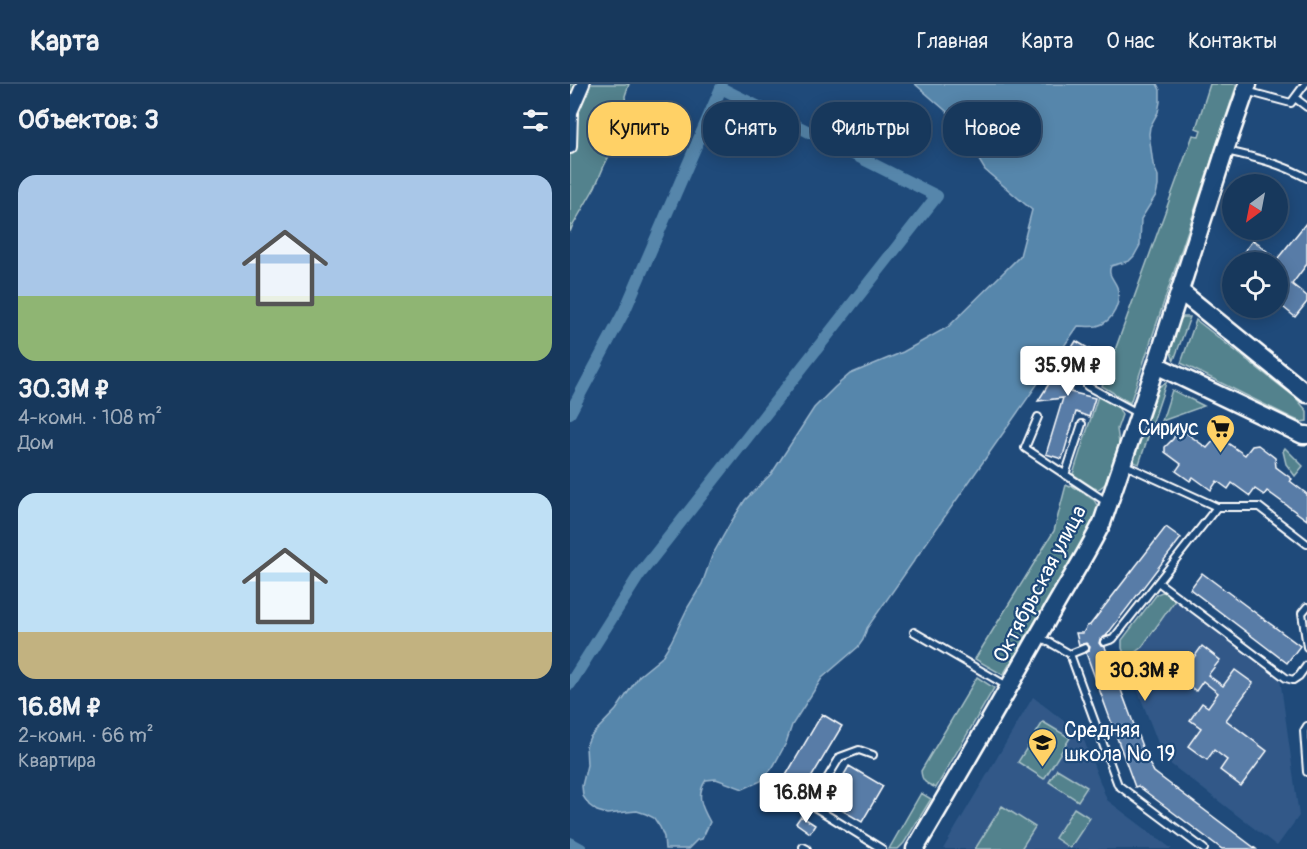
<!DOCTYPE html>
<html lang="ru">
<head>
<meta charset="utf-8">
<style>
	body { margin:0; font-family:Pangolin,sans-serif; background:#203f62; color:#f1f3f6; height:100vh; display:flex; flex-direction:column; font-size:22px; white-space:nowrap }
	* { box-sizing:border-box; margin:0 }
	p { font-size:20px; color:#9eacbb }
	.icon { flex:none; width:33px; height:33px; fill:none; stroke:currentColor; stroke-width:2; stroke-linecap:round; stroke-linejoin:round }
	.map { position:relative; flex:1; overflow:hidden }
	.panel { display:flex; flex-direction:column; background:#17385c; width:570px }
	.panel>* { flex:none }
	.banner { position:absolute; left:18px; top:18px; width:570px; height:54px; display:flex; gap:12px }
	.needle { width:39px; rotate:212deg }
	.tools { position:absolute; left:652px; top:90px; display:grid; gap:12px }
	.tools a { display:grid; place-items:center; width:66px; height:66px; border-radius:50%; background:#17385c; box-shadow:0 3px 15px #0003,0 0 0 2px #365272; font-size:30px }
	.price { position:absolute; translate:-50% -51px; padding:0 14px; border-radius:6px; background:#fff; color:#222; font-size:20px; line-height:39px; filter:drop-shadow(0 2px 3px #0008) }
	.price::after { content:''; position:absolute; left:50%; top:36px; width:18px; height:14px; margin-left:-9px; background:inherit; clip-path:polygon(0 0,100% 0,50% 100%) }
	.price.on { background:#ffd166; color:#111 }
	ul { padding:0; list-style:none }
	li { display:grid; align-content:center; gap:12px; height:318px; padding:0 18px }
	li span { display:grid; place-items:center; height:186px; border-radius:18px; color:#555 }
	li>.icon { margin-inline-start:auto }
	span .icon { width:108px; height:108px; fill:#fffc; stroke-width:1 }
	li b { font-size:26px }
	h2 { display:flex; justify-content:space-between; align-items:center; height:72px; padding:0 18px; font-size:26px }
	.tag { padding:0 21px; border-radius:24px; background:#17385c; box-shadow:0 3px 15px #0003,0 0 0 2px #365272; font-size:21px; line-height:54px }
	.tag.on { background:#ffd166; color:#111 }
	header { display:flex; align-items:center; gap:36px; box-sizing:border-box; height:84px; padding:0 30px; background:#17385c; border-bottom:2px solid #365272 }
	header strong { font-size:28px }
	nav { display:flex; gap:33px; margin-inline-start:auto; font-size:21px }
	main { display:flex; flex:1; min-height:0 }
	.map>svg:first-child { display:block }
	.built { fill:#305988 }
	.green { fill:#52828d; stroke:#a8c0c6; stroke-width:1.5 }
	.water { fill:#5686ab; stroke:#9ab6cd; stroke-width:1.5 }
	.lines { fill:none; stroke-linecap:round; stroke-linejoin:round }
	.canal { stroke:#5686ab; stroke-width:12 }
	.building { fill:#587ba7; stroke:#fff; stroke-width:1.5 }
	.lane-casing { stroke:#fff; stroke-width:10 }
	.street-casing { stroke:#fff; stroke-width:16 }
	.secondary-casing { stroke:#fff; stroke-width:21 }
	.lane { stroke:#1f4a7a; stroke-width:6 }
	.street { stroke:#1f4a7a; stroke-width:12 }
	.secondary { stroke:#1f4a7a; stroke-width:16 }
	.labels { text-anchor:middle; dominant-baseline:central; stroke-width:4.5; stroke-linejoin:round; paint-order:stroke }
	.poi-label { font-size:21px; fill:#fff; stroke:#1f4a7a; text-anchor:end }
	.street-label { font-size:21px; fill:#fff; stroke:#1f4a7a }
</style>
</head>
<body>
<header>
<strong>Карта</strong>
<nav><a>Главная</a><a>Карта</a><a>О нас</a><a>Контакты</a></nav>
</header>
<main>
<section class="panel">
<h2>Объектов: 3<svg class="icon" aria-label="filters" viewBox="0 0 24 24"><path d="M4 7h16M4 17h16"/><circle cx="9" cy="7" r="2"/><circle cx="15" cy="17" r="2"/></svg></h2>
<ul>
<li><span style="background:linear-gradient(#a9c7e8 65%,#8fb573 0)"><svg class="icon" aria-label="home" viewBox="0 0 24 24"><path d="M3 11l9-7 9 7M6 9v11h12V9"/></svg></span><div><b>30.3M ₽</b><p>4-комн. · 108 m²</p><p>Дом</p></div></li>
<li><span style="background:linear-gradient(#bfe0f5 75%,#c2b280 0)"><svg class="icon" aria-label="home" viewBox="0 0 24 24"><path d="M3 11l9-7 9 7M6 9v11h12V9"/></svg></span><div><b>16.8M ₽</b><p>2-комн. · 66 m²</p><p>Квартира</p></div></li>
</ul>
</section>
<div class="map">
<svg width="737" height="765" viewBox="0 0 737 765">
	<rect width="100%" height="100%" fill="#1f4a7a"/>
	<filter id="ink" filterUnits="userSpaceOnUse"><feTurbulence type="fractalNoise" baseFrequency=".0167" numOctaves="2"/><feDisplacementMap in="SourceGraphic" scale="12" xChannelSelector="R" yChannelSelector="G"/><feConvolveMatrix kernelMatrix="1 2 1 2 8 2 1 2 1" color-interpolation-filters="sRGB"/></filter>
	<g filter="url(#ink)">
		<path class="built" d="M606,515l104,79 19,138 -22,30 -113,-87 -38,-100 16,-12z
			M463,613l49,38 25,65 65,49h-229z"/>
		<path class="green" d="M0,0h59l-4,12 2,24 -23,46 -9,21 -23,40 -2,5z
			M640,0h27l-107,319 -28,-17 91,-251 6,1 2,-6 -5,-2z
			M613,233h7l-16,43c-7,-10 -1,-36 9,-43z
			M626,236l100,78 11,13v10l-6,1 -9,-4 -111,-55z
			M596,299l-27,81 -8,-3 25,-73z
			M602,306l32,16 -42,15z
			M528,312l20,11 4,8 -5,14 2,14 -13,40 -7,6 -5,-1 -21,-14z
			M715,364l18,18 -8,10 -9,-12 -3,-13z
			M496,401l4,2 1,-2 23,15 4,7 -7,18 -19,35 -69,115 -28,-16 79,-128z
			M592,508l5,1 9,6 -34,48 -16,12 -4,-11v-8l35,-46z
			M407,593l17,11 -58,100c-9,-5 -14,-5 -15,-17z
			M473,638l27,16 -26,41 -26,-17z
			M487,685l30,18 -9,14 -29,-19z
			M351,709l10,6 -27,44 -6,6h-9z
			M432,722l33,21 -14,22h-46z
			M504,724l16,10 -20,30 -15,-10z"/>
		<path class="water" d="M345,0h242l3,6v12l-2,10 -8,15 -1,7 4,30 5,12v10l-2,9 -15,24 -1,26 -6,11 -5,5 -18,5c-4,9 3,13 6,21 5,15 -4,35 -20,39 -6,1 -13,0 -19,0l-211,302 -4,12 -5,7 -36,31 -30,47 -6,18 -13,24 -12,14 -18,8 -27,-10 -10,1c-10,15 -5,26 4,42l-8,17 -5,1 -9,9h-23l-1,-12 -4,-10 -6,-9 -8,-4 -9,-3 -30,3 -10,-3 -8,-6 -6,-9 -1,-10 5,-21 -1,-19 4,-9 26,-27 23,-34 22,-18 10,-16 17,-35 14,-23 10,-28 18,-32 15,-24 27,-27 42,-65 21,-21 15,-13 53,-22 45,-25 72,-71 12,-46 -47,-40 -32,-53z"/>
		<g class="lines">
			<path class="canal" d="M0,329l55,-103 96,-222 216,108 -298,379 -69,109
				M0,759l11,6"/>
		</g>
		<path class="building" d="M737,138v42l-15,20 15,12v6l-12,15 -17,-14v-41h-42l17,-22 25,20v-2z
			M506,257l20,12 -26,39 25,6 -6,19 -13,-5 -14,47 -16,-5 17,-56 -25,3z
			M612,346l25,18 8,-9 4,-2 26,18 7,-9 6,-1 8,6 9,7 1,9 16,12 -2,2 17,13v26l-40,-29 -3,4 -9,-6 -5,7 -18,-13 -4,6 -11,-8 -6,9 -18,-13 -3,4 -14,-10 5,-7 -16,-12v-5l8,-8 4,-8z
			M596,443l15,11 -75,98 -6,3 -1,4 2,3 4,1 42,113 7,12 102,77h-34l-84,-63 -3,1 -49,-134 3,-2 1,-4 -4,-4 -7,2 -3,-12h7l4,-7 3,-1z
			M632,489l98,73 -13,17 -97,-74z
			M632,562l18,14 -12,15 15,11 12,-16 18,13 -27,37 41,31 -26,35 -21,-16 7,-10 -13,-10 -7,10 -19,-14 13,-18 -11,-8 12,-17 6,4 10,-14 -15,-12 -7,10 -17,-13z
			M252,630l20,12 -37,62 -20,-11z
			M279,682l34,20 -21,36 -34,-20z
			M231,732l14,9 -5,8 -14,-10z"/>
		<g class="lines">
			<defs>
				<path id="lane" d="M676,7l45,12 14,-19
					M725,14l12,9
					M656,67c28,6 56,13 81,27
					M529,281l-12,21 52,28
					M468,333l-13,31 83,55
					M553,380l94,43h42l48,37
					M495,391l17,-51
					M588,498l128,96 7,2 6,-4 8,-11
					M737,523l-5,6 5,34
					M344,548l95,55
					M470,553l30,17 48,131 86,64
					M534,558l9,-3 104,-132
					M500,570l15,-6
					M737,642l-3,5 3,41
					M303,671l-14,-5 -19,7 -29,48 71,44
					M233,763l4,2"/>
				<path id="street" d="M0,63l1,-35 12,-28"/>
				<path id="secondary" d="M610,207l127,103
					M586,281l147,70h4
					M345,765c44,-75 88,-151 131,-227 18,-33 39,-65 56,-99l54,-158 69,-215 23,-66"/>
			</defs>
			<use href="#lane" class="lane-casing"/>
			<use href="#street" class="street-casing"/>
			<use href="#secondary" class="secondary-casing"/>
			<use href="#lane" class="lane"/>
			<use href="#street" class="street"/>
			<use href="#secondary" class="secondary"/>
		</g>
	</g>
	<defs>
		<symbol id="supermarket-pin" viewBox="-11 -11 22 30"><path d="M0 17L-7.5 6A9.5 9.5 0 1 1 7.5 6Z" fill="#ffd166" stroke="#1f4a7a"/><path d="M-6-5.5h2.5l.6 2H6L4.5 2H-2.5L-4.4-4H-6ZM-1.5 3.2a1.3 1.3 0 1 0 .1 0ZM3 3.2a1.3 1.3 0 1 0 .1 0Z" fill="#111"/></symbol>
		<symbol id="school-pin" viewBox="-11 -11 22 30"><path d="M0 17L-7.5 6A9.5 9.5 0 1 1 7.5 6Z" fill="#ffd166" stroke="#1f4a7a"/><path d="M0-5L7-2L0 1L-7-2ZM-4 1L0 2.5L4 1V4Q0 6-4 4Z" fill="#111"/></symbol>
	</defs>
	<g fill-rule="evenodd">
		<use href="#supermarket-pin" x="634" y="328" width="33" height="45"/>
		<use href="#school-pin" x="456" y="642" width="33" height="45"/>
	</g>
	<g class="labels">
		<g class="poi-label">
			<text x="629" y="344">Сириус</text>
			<text x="494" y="646" text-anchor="start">Средняя<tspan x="494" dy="24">школа № 19</tspan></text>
		</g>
		<g class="street-label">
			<text transform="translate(470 500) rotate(-62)">Октябрьская улица</text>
		</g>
	</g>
</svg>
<div class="tools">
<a><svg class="needle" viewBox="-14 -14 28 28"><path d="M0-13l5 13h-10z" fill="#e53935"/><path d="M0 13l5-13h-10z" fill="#9eacbb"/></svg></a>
<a><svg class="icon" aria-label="locate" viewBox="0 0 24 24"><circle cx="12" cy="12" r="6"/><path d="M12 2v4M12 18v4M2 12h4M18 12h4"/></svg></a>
</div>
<b class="price" style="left:498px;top:313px">35.9M ₽</b>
<b class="price on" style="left:575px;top:618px">30.3M ₽</b>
<b class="price" style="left:236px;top:740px">16.8M ₽</b>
<div class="banner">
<a class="tag on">Купить</a>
<a class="tag">Снять</a>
<a class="tag">Фильтры</a>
<a class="tag">Новое</a>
</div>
</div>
</main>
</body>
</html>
